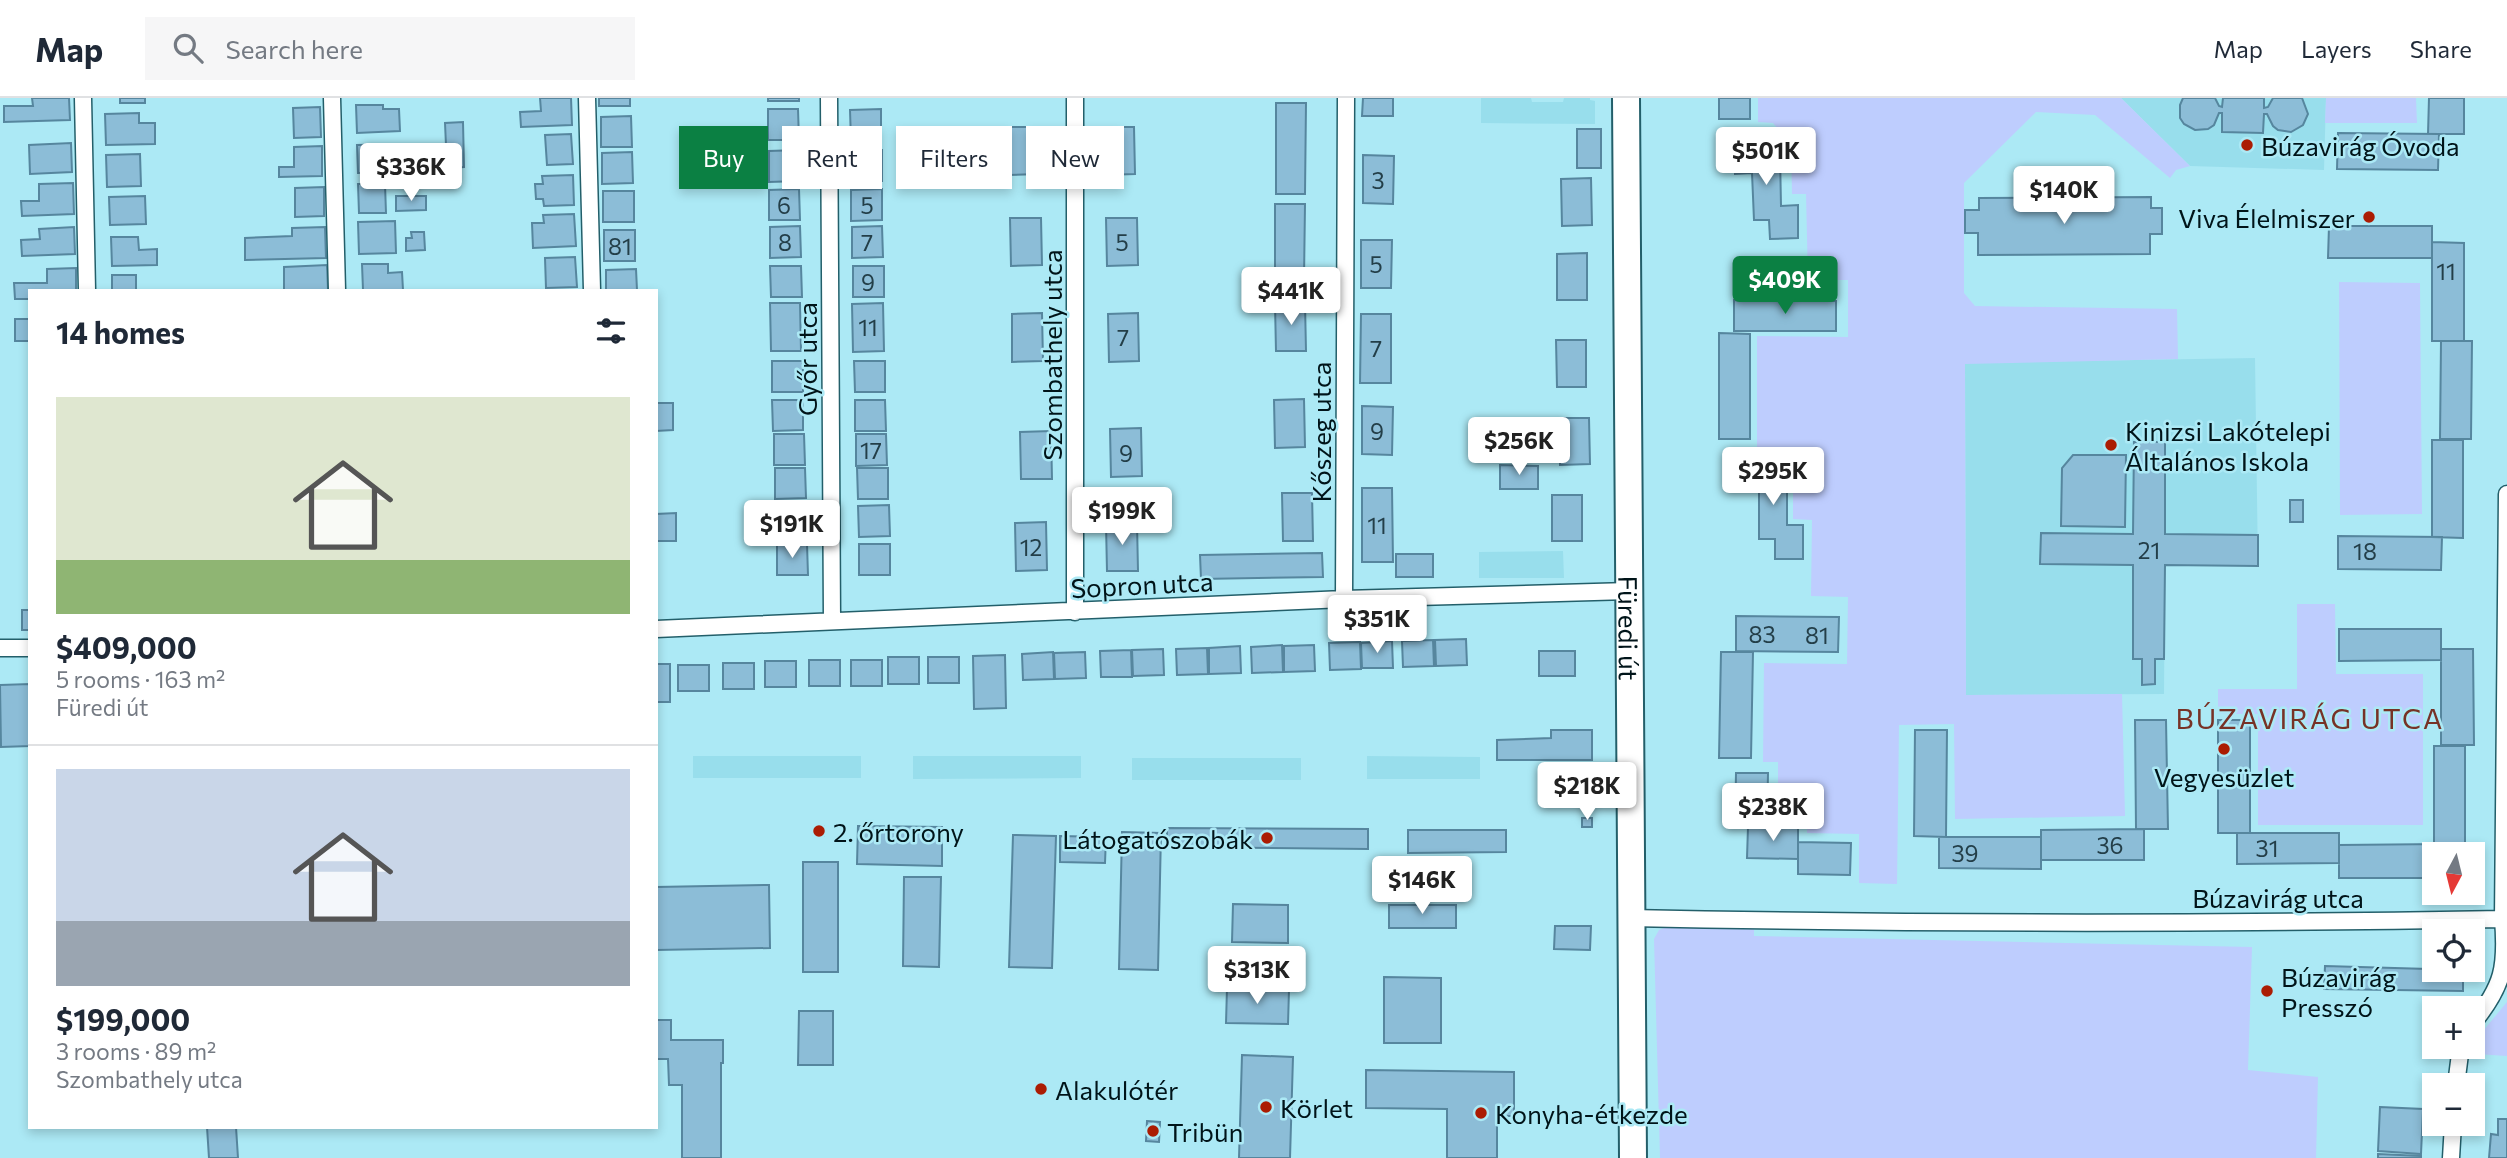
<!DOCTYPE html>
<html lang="en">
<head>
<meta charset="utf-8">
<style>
	body { margin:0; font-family:Commissioner,sans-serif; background:#f6f6f7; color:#1f2937; height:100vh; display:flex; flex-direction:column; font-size:26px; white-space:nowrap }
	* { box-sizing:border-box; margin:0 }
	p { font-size:23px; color:#747a83 }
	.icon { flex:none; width:38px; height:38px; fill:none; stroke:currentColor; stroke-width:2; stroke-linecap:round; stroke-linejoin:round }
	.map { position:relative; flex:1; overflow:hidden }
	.sheet { position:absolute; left:28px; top:191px; width:630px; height:840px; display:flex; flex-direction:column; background:#fff; border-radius:0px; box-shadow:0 4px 10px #0003 }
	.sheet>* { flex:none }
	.hud { position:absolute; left:679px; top:28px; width:665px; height:63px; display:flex; gap:14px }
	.needle { width:46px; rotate:187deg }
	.fabs { position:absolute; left:2422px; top:744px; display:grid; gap:14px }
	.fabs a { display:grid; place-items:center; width:63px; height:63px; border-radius:0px; background:#fff; box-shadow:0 4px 10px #0003; font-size:35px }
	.price { position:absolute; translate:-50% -60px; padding:0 16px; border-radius:7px; background:#fff; color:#222; font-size:23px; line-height:46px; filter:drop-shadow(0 2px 4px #0008) }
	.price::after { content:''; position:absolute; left:50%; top:42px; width:21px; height:16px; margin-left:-10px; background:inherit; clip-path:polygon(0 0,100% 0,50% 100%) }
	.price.active { background:#0b8043; color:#fff }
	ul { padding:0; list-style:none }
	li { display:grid; align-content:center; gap:14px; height:371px; padding:0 28px }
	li+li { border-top:2px solid #e0e1e3 }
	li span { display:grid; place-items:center; height:217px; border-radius:0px; color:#555 }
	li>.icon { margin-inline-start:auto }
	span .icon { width:126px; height:126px; fill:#fffc; stroke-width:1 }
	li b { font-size:30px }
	h2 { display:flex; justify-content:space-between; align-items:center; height:84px; padding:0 28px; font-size:30px }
	.tag { padding:0 24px; border-radius:0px; background:#fff; box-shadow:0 4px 10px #0003; font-size:24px; line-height:63px }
	.tag.active { background:#0b8043; color:#fff }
	header { display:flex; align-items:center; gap:42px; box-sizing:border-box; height:98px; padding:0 35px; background:#fff; border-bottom:2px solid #e0e1e3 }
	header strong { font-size:33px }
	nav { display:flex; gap:38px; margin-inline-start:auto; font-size:24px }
	.search { width:490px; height:63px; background:#f6f6f7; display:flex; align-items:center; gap:18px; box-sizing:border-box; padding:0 24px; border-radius:0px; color:#747a83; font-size:26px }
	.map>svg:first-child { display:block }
	.built { fill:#98deec }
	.green { fill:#becdfe }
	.building { fill:#8cbdd7; stroke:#56869e; stroke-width:2 }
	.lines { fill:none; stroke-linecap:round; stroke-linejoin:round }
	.minor-casing { stroke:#235f6a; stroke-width:19 }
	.primary-casing { stroke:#235f6a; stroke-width:30 }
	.minor { stroke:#fff; stroke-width:16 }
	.primary { stroke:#fff; stroke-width:26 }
	.poi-dot { fill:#ab1c03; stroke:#ace9f5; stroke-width:2.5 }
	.labels { text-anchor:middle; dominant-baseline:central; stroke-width:5; stroke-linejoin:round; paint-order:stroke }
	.number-label { font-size:23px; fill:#233e48 }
	.poi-label { font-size:26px; fill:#001419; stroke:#ace9f5; text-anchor:start }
	.street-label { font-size:26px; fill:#001419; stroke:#ace9f5 }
	.neighbourhood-label { font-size:28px; letter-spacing:2px; fill:#773226; stroke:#ace9f5 }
</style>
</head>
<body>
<header>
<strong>Map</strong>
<div class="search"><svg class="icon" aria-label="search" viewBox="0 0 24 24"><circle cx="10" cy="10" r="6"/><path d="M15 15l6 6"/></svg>Search here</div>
<nav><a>Map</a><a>Layers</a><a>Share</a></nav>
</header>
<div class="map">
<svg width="2507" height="1060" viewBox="0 0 2507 1060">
	<rect width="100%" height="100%" fill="#ace9f5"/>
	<path class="built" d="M1481,0h50l1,4h31l1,-4h26v2l5,1v23l-114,-1z
		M2121,0h205l-2,72 -134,-4z
		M2255,260l3,208 -93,-1 -1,129 -198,1 -1,-332z
		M1563,453l1,27h-85v-26z
		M693,658h168v22h-168z
		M913,658h168v22l-168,1z
		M1367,658l113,1v22h-113z
		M1132,660h169v22h-169z"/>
	<path class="green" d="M1758,0h363l69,68 -14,4 -6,8 -75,-63 -59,-3 -72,71v110l11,13 202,3 1,50 -213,5 1,331 156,-1 3,122 -170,3 -1,-95 -55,1 -2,159 -38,-1v-49l-52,-1v-16h-29v-55h-15l1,-99 83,1 1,-67 -37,-1 1,-76 -19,-1v-50l-16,-1 -1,-18 -19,-1v-113l91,1v-57h-40l-2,-86h-14l-1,-50 -18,-21 -15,-1z
		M2326,0h90l1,25h-92z
		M2339,184l81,1 2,231 -82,1z
		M2297,506h38l1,70h87v151h-165v-111h-40v-25h79z
		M1670,827l84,1v10l498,11 -4,123 70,7 -2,81h-656l-6,-219 5,-9z
		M2507,904v54l-31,-2 2,-17z"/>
	<path class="building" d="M32,0h37l1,22 -66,2v-16h29z
		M120,0h25v5h-25z
		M540,0h31l1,27 -51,2 -1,-15 21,-1z
		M599,0h31v8h-31z
		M768,0h31v3h-31z
		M1363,0h30v18h-31z
		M1719,0h31v21h-31z
		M2183,0h32l4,8 3,1 1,-9h41v10l4,-1 5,-9h29l6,16 -5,11 -12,7 -13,-2 -5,-4 -6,-12h-3l-1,19 -41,-1v-19h-3l-5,12 -6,4 -13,1 -11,-6 -4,-6v-13z
		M2429,0h35v36h-36z
		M1276,5h30l-1,91h-29z
		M356,7h27v4h16l1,22 -43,2z
		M320,9l1,30 -27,1 -1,-30z
		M768,11h30l1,31h-31z
		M881,11v31l-30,1 -1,-31z
		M139,15v10h16v21l-49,1 -1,-31z
		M631,18l1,31h-31v-30z
		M463,24l1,45 -17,1 -2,-45z
		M1007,29h31l1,47 -31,1z
		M1103,29h31l1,47 -31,1z
		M1577,31h24v39h-24z
		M2338,35l101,1 -1,36 -101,-1z
		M571,36l2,30 -26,1 -2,-30z
		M1763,39l1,19 16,-1 1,51 17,-1v33l-28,1 -1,-19h-15l-2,-47 -17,1 -1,-36z
		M71,45l1,29 -42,2 -1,-29z
		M409,46l1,28 -52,1 -1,-28z
		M322,48v30l-43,1v-10h15v-20z
		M799,52l1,31 -31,1v-31z
		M882,52v31l-30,1 -1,-31z
		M632,54l1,31 -31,1v-31z
		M140,56l1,32 -34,1 -1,-32z
		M1363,57l31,1 -1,48 -30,-1z
		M573,77l1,30 -30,1 -1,-7h-7l-1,-15h8l-1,-8z
		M1591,80l1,47 -30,1 -1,-47z
		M73,85l1,31 -52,2 -1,-15h18v-17z
		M358,86h27l1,29h-27z
		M324,89v29l-29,1v-29z
		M799,91l1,31h-31v-30z
		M882,91v31l-31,1v-31z
		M603,93h31v31h-31z
		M145,98l1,28 -36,1 -1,-28z
		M396,98h30v14l-30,1z
		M2151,99v11h11v26h-12v20l-172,1v-22h-13v-23h14v-12z
		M1275,106h30l-1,75 -29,-1z
		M574,116l2,32 -43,2 -1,-25h12l-1,-8z
		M1010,120h31l1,47 -31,1z
		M1106,120h31l1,47 -31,1z
		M395,123l1,32 -37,1 -1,-32z
		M800,128l1,31 -31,1v-31z
		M882,128l1,31 -31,1v-31z
		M2329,128h103v32h-104z
		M74,129l1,27 -53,2 -1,-16 19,-1 -1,-10z
		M325,129l1,31 -81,2v-22l47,-2v-8z
		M604,132h31v31h-31z
		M411,134h13l1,18 -19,1v-13h6z
		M111,139h27l1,13 18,-1v16l-45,1z
		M1361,142h31l-1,48h-30z
		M2432,144l32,1v98h-32z
		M1587,155v47h-30v-46z
		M575,159l2,30 -31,1 -1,-30z
		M362,166h26v9l14,-1 1,18h-40z
		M327,167l1,25h-44v-23z
		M770,168h31l1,31h-31z
		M853,168h31v31h-31z
		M76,170v22h-46v9h-15l-1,-16h33v-14z
		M636,171l1,21h-31v-20z
		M112,177h24v15h-24z
		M1734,202l102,1v30h-102z
		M770,205h30l1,48h-30z
		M883,205l1,48 -31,1 -1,-48z
		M1305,205l1,48h-30l-1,-47z
		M1042,215l1,48 -31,1v-48z
		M1138,215l1,48 -30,1 -1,-48z
		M1361,216h30v69h-31z
		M15,221h15v22h-15z
		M1719,235l31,1v105h-31z
		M1556,242h30v47h-29z
		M2441,243h31l-1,98h-31z
		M772,263h31v31h-31z
		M854,263h31v31h-30z
		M1304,301l1,48 -30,1 -1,-48z
		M772,302h31v30l-30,1z
		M855,302h30l1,31h-31z
		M656,305h17v27l-17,1z
		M1362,308l31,1 -1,48 -30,-1z
		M1560,320h29l1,46 -30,1z
		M1141,330l1,48 -31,1 -1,-48z
		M1051,333l1,48h-31l-1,-47z
		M774,336h30l1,31h-31z
		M856,336h30l1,31 -31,1z
		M2432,342h31v98l-31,-1z
		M2134,344h31v92l93,1v31l-93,-1 -1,94h-9v25l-13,1v-26h-9v-94l-93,-1 1,-31 92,1z
		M2073,357h53l-1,72 -64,-1 1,-58z
		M1742,358h29v19h16v50h16v34h-28v-20h-16v-47h-17z
		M1500,367l38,1v23h-38z
		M775,370h30l1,30 -31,1z
		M857,370h31v31h-30z
		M1362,390h30l1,74h-31z
		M1282,395h30l1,48h-30z
		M1552,397h30v46h-30z
		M2290,402h13v22h-13z
		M807,407v31l-31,1v-31z
		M889,407l1,31 -31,1 -1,-31z
		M676,415v28h-20v-27z
		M1046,424l1,48 -31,1 -1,-48z
		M1137,425l1,48h-31l-1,-47z
		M2338,438l104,1 -1,33 -103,-1z
		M777,446h30l1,31h-31z
		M859,446h31v31h-31z
		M1322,455l1,24 -122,2 -1,-24z
		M1396,456h37v23h-37z
		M22,512h8v20h-8z
		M1736,518l103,1 -1,35 -102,-1z
		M2339,531h102v31l-102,1z
		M1466,541l1,26 -31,1 -1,-26z
		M1433,542l1,26 -31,1 -1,-26z
		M1392,543l1,27h-31l-1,-25z
		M1360,544l1,27 -31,1 -1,-27z
		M1282,547l1,27 -31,1 -1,-26z
		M1314,547l1,26 -31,1v-26z
		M1240,548l1,27 -32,1v-26z
		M1207,550l1,26 -31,1 -1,-26z
		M1163,551l1,26 -31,1 -1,-26z
		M2441,551h32l1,96h-33z
		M1131,552l1,27h-31l-1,-26z
		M1539,553h36v25h-36z
		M1053,554l1,27 -31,1 -1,-26z
		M1085,554l1,26 -31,1 -1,-26z
		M1721,554h32l-2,106h-32z
		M1005,557l1,53 -32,1 -1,-53z
		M888,559h31v27h-31z
		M928,559h31v26h-31z
		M809,562h31v26h-31z
		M851,562h31v26h-31z
		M765,563h31v26h-31z
		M723,565h31v26h-31z
		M656,566h14v38h-14z
		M678,567h31v26h-31z
		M30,586v62l-29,1 -1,-62z
		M2135,622h31l2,109h-32z
		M2218,622h32v113h-32z
		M1551,632h41v30h-95v-20l54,-2z
		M1915,632h32l-1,107 -32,-1z
		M2434,648h31v99h-31z
		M1736,675h32l-1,54h-32z
		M1582,720h10v9h-10z
		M815,728h9v10l-10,-1z
		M858,728l84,1v39l-85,-2z
		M1748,729l50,1v31l-51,-1z
		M1167,730l201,1v20l-201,-2z
		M2144,731v31h-103v-30z
		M1408,732h98v22l-98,1z
		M1122,734l39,1 -3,137 -39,-1z
		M2237,735h102v30l-102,1z
		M1013,737l43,1 -4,132 -43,-1z
		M1060,738l46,1 -1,26 -45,-1z
		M1939,739h102v32l-102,-1z
		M1798,744l53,1 -1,32 -52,-1z
		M2443,746v10h-9v24h-95v-33z
		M803,764h35v110h-35z
		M904,779h37l-2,90 -36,-1z
		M769,787l1,63 -114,2v-63z
		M1233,806l55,1v38l-56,-1z
		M1389,807h67v23h-67z
		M1555,828h36l-1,24 -36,-1z
		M2325,868l138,4v21l-139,-2z
		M1384,879l57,1v65h-57z
		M1227,890l62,2 -1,34 -62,-1z
		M799,913h34v54h-35z
		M656,922h15v20h52v23h-2v95h-39v-73h-13l-1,-26h-12z
		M1242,957l51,2 -3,101h-51z
		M1366,972l148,2v44h-17v42h-50v-49l-81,-1z
		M2380,1009l43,2 -2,45 -43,-3z
		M2498,1021h9v39h-18l2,-24 7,1z
		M1147,1023l13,1 -1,20 -13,-1z
		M207,1029h29l2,31h-29z
		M2378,1056l43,2v2h-43z"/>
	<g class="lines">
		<defs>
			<path id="minor" d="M83,0l4,192
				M332,0l5,192
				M587,0l5,192
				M829,0l3,522
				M1075,0v514
				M1344,501l2,-501
				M656,531l688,-30 285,-8
				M0,550h30
				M1630,820c291,6 582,6 873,1l4,-425
				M2473,925c30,-37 34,-56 30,-104h4
				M2456,987l5,-39
				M2451,1060l2,-34"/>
			<g id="primary">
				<path id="s1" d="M1626,0l7,1060"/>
			</g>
		</defs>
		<use href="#minor" class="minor-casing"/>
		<use href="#primary" class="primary-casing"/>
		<use href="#minor" class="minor"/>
		<use href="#primary" class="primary"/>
	</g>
	<g class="poi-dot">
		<circle cx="2247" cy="47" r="7"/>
		<circle cx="2369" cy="119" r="7"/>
		<circle cx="2111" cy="347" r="7"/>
		<circle cx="2224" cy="651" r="7"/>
		<circle cx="819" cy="733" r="7"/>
		<circle cx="1267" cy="740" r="7"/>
		<circle cx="2267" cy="893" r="7"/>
		<circle cx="1041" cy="991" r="7"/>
		<circle cx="1266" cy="1009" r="7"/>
		<circle cx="1481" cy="1015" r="7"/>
		<circle cx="1153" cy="1033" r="7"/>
	</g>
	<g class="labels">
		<g class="number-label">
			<text x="1378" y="82">3</text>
			<text x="784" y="107">6</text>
			<text x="867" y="107">5</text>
			<text x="785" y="144">8</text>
			<text x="867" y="144">7</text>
			<text x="1122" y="144">5</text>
			<text x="620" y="148">81</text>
			<text x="1376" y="166">5</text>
			<text x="2446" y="173">11</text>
			<text x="868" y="184">9</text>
			<text x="868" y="229">11</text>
			<text x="1123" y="239">7</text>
			<text x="1376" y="250">7</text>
			<text x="1377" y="333">9</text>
			<text x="871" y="352">17</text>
			<text x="1126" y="355">9</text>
			<text x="1377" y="427">11</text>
			<text x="1031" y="449">12</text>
			<text x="2149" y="452">21</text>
			<text x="2365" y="453">18</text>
			<text x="1762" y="536">83</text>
			<text x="1817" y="537">81</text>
			<text x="2110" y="747">36</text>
			<text x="2267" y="750">31</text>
			<text x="1965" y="755">39</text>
		</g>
		<g class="poi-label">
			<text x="2261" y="47">Búzavirág Óvoda</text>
			<text x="2355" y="119" text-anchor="end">Viva Élelmiszer</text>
			<text x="2125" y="332">Kinizsi Lakótelepi<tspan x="2125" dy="30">Általános Iskola</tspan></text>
			<text x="2224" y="678" text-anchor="middle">Vegyesüzlet</text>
			<text x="833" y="733">2. őrtorony</text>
			<text x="1253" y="740" text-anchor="end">Látogatószobák</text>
			<text x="2281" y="878">Búzavirág<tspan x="2281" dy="30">Presszó</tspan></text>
			<text x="1055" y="991">Alakulótér</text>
			<text x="1280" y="1009">Körlet</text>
			<text x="1495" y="1015">Konyha-étkezde</text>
			<text x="1167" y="1033">Tribün</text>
		</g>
		<g class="street-label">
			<text transform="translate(1051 257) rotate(-90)">Szombathely utca</text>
			<text transform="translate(806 261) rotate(-90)">Győr utca</text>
			<text transform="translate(1320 334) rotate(-90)">Kőszeg utca</text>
			<text transform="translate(1142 486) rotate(-3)">Sopron utca</text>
			<text stroke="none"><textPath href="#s1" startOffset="530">Füredi út</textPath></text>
			<text x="2278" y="799">Búzavirág utca</text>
		</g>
		<g class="neighbourhood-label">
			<text x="2310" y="620">BÚZAVIRÁG UTCA</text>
		</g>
	</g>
</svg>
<div class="fabs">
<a><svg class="needle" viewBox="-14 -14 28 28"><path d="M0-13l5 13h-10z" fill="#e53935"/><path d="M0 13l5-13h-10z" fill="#747a83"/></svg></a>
<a><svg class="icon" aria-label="locate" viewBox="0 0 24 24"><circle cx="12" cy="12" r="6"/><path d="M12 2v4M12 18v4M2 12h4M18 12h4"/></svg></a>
<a>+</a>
<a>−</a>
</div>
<b class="price" style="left:1766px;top:89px">$501K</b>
<b class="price" style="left:411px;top:105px">$336K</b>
<b class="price" style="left:2064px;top:128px">$140K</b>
<b class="price active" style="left:1785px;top:218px">$409K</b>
<b class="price" style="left:1291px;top:229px">$441K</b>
<b class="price" style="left:1519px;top:379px">$256K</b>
<b class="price" style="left:1773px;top:409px">$295K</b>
<b class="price" style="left:1122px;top:449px">$199K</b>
<b class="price" style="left:792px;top:462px">$191K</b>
<b class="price" style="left:1377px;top:557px">$351K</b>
<b class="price" style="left:1587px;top:724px">$218K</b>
<b class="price" style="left:1773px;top:745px">$238K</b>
<b class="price" style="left:1422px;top:818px">$146K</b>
<b class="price" style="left:1257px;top:908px">$313K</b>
<div class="hud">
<a class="tag active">Buy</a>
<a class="tag">Rent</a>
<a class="tag">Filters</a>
<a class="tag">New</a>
</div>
<section class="sheet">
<h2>14 homes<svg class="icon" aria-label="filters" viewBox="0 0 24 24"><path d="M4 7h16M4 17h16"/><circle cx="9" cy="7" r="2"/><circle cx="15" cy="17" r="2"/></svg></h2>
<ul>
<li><span style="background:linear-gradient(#dfe7d0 75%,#8fb573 0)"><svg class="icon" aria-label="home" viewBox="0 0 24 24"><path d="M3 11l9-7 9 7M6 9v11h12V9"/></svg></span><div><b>$409,000</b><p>5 rooms · 163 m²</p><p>Füredi út</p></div></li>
<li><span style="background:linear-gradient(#c9d6e8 70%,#9aa5b1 0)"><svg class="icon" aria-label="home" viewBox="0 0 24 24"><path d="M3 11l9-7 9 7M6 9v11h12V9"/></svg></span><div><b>$199,000</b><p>3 rooms · 89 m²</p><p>Szombathely utca</p></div></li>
</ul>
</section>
</div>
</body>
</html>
